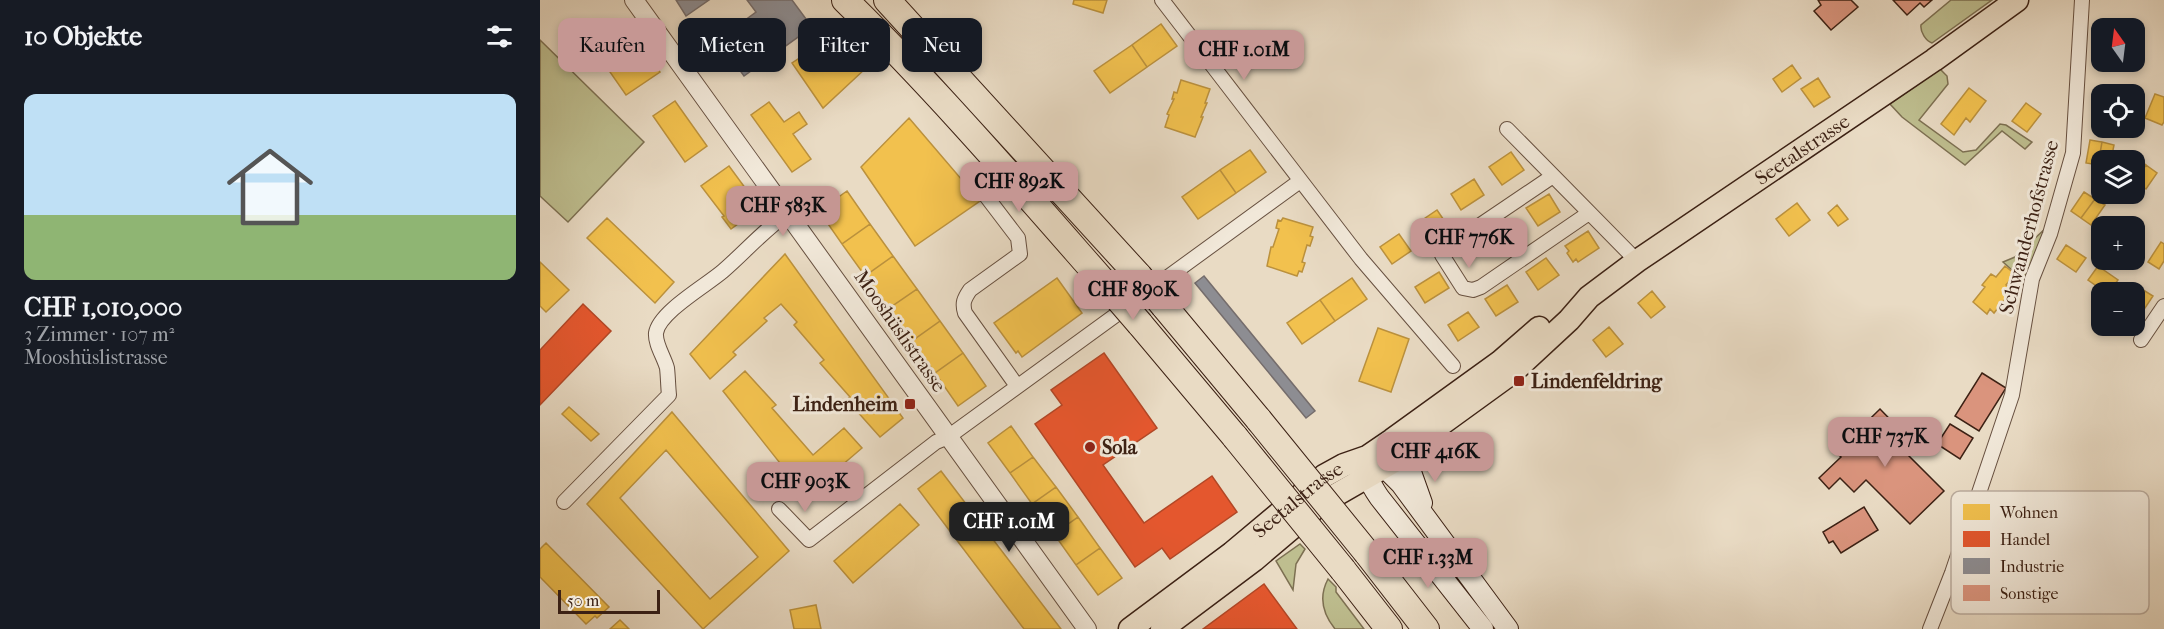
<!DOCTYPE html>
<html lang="de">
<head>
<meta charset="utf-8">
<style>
	body { margin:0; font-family:"IM FELL French Canon",serif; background:#242831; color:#f1f3f6; height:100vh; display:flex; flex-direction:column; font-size:22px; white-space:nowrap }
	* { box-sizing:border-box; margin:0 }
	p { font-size:20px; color:#9ea1a6 }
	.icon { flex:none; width:33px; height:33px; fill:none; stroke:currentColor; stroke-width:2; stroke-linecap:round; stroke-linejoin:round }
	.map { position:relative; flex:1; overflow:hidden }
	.details { display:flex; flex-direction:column; background:#171b24; width:540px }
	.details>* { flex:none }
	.guide { position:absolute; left:18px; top:18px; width:570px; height:54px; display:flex; gap:12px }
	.needle { width:39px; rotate:346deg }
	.fabs { position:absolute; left:1551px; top:18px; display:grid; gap:12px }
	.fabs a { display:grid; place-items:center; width:54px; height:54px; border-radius:12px; background:#171b24; box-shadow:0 3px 9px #0003; font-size:30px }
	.scale { position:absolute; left:18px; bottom:15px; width:102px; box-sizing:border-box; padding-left:6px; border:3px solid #3c2114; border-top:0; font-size:16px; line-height:21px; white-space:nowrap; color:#3c2114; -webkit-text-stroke:4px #f1e8d9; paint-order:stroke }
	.price { position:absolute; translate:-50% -51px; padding:0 14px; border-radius:12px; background:#c59692; color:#111; font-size:20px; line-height:39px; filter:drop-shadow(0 2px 3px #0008) }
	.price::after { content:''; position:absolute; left:50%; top:36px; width:18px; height:14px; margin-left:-9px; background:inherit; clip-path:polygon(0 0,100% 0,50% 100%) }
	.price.current { background:#222; color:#fff }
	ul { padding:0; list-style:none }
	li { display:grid; align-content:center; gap:12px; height:318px; padding:0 24px }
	li span { display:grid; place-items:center; height:186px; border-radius:12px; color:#555 }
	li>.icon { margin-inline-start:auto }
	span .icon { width:108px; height:108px; fill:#fffc; stroke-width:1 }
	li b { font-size:26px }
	h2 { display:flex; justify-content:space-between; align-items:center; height:72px; padding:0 24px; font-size:26px }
	.tag { padding:0 21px; border-radius:12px; background:#171b24; box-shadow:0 3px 9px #0003; font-size:21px; line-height:54px }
	.tag.current { background:#c59692; color:#111 }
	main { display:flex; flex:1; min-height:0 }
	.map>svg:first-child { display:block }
	.green { fill:#bebe8f; stroke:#7d7052; stroke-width:1.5 }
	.homes { fill:#f2c14e; stroke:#bb913d; stroke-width:1.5; fill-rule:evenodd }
	.shops { fill:#e4572e; stroke:#b24726; stroke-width:1.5 }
	.industry { fill:#8d8d92; stroke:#756d6c; stroke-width:1.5 }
	.building { fill:#da947d; stroke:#3c2114; stroke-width:1.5 }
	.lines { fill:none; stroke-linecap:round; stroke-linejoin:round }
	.minor-casing { stroke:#675040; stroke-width:16 }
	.tertiary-casing { stroke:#675040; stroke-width:20 }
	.secondary-casing { stroke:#3c2114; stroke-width:22 }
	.primary-casing { stroke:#3c2114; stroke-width:25 }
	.motorway-casing { stroke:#3c2114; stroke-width:28 }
	.minor { stroke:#f1e8d9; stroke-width:14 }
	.tertiary { stroke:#f1e8d9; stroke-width:18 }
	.secondary { stroke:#f1e8d9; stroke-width:20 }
	.primary { stroke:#e9dbc4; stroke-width:22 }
	.motorway { stroke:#e9dbc4; stroke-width:26 }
	.motorway-bridge-casing { stroke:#3c2114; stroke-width:28; stroke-linecap:butt }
	.motorway-bridge { stroke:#e9dbc4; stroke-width:26 }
	.poi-dot { fill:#8f2418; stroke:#f1e8d9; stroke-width:2 }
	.labels { text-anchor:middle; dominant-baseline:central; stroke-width:6; stroke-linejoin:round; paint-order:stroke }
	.street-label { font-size:20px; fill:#3c2114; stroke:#f1e8d9 }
	.poi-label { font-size:20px; font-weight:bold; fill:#3c2114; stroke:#f1e8d9; text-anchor:start }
	.key { fill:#f1e8d9; stroke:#bbac9e; stroke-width:1.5 }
	.key-label { font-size:16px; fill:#3c2114 }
</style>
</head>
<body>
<main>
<section class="details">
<h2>10 Objekte<svg class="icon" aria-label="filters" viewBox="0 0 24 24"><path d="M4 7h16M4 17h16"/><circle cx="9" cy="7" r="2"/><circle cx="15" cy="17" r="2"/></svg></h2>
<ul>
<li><span style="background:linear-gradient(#bfe0f5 65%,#8fb573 0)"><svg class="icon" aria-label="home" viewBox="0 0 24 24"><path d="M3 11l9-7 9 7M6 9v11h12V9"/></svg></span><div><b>CHF 1,010,000</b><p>3 Zimmer · 107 m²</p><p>Mooshüslistrasse</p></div></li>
</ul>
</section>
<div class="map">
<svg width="1624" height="629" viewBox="0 0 1624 629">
	<rect width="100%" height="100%" fill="#e9dbc4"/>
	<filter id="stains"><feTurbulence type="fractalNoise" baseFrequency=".00333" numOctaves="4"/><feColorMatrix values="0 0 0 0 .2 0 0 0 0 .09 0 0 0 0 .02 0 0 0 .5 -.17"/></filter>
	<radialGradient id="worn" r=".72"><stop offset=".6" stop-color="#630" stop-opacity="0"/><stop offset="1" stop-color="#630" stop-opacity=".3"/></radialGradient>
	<path class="green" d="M1411,0h41l-60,43c-6,-2 -12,-11 -11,-18z
		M0,40l104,102 -76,80 -28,-26z
		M1400,69l7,7 1,8 -29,36 44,32 13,-2 24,-26 6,1 26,17 -7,7 -23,-18 -37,34 -63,-48 -12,-13z
		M1508,226l-21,53h-5l-19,-17 12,-5z
		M760,544l5,5 -9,15 -3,26 -17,-29z
		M788,579l8,8v5l28,37h-29c-13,-16 -16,-33 -7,-50z"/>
	<path class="homes" d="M534,0h33l-4,13 -30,-9z
		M621,24l16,22 -30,21 -15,-22z
		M291,32l34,32 -2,2 2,3 -42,39 -31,-45 15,-10 -2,-3z
		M96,38l24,34 -34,23 -23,-33 10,-7 -1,-2z
		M592,45l15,22 -37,26 -16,-22z
		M1560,45h2v17h27v5h-30z
		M1252,65l9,13 -19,14 -9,-13z
		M1278,78l12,19 -16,10 -13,-18z
		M641,80l29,9 -5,14h2l-6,14h2l-8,20 -30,-10 4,-12 -2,-1 7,-15h-2l2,-7 3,1z
		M1429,88l17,13 -16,21 -4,-4 -12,17 -13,-11z
		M1615,94l9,3v25l-2,3 -17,-7z
		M135,101l32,45 -22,16 -32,-46z
		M229,102l15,20 15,-10 8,12 -14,10 18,25 -19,13 -41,-57z
		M1486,103l15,11 -14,18 -15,-11z
		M369,118l71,83 -65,45 -54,-79z
		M1550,140l12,2 -4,23 -12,-2z
		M1562,142l12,3 -3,15h-9v5h-4z
		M710,150l16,22 -30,21 -16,-23z
		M971,152l13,18 -22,15 -13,-18z
		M1595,157l11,8 -11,16 -1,-21h-2z
		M1606,165l11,8 -11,16 -11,-8z
		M189,166l31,42 -29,21 -9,-12 2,-1 -23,-30z
		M680,170l16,23 -38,26 -16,-22z
		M934,179l10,16 -23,15 -10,-16z
		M307,191l23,33 -28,20 -23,-33z
		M1544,192l11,7 -14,19 -10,-7z
		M1009,194l11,18 -22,14 -12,-18z
		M1555,199l10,6 -14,20 -10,-7z
		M1257,203l13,17 -21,16 -13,-17z
		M1297,205l11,14 -10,7 -10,-13z
		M897,210l11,16 -23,15 -10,-16z
		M67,218l67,64 -19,21 -68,-65z
		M743,218l30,9 -3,9 3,1 -3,9 -3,-1 -5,17 3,1 -3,9 -3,-1 -2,5 -30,-10 4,-19h2l6,-18 -3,-1 2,-8 3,1z
		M330,224l23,32 -28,20 -23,-32z
		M1048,231l11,17 -21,14 -2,-3 -3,3 -6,-9 2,-2 -4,-5z
		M859,234l12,17 -19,13 -12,-17z
		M1621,242l3,2v17l-5,8 -11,-7z
		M1526,245l20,13 -10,14 -19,-13z
		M245,254l118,164 -23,19 -33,-37 3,-3 -30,-34 4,-3 -30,-35 3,-3 -16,-18 -17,14 3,3 -34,31 3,3 -26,24 -20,-25z
		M353,256l24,33 -29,20 -23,-33z
		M1006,258l13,17 -21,15 -12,-18z
		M0,262l29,28 -23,22 -6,-6z
		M1465,266l10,8 -9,11 6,5 -18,23 -4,-4 -3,5 -14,-12 12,-15 -3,-2 9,-11 5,3z
		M1558,266l20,14 -9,12h-4l-17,-12z
		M899,272l10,16 -24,15 -10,-16z
		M517,278l25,35 -60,44 -4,-6 -2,2 -22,-30z
		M812,278l15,21 -32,22 -15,-21z
		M1592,283l21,13 -18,27 -1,-31h-9z
		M967,285l11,17 -22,14 -11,-17z
		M377,289l23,32 -28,20 -24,-32z
		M1112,291l13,16 -14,11 -13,-15z
		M780,300l15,21 -33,23 -15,-21z
		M928,312l11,15 -21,14 -10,-16z
		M400,321l23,32 -28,20 -23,-32z
		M1069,327l14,17 -17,13 -13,-17z
		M838,328l31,11 -18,53 -32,-11z
		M423,353l23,33 -28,20 -23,-33z
		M205,371l31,34 -4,3 41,47 31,-27 18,20 -56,48 -83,-105z
		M29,407l30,27 -8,7 -29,-27z
		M132,412l117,139 -86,78 -116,-125zM126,450l92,107 -48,42 -90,-101z
		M471,426l22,31 -23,16 -22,-30z
		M493,457l23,30 -24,17 -22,-31z
		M401,471l57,75 63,83h-37l-106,-140z
		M516,487l22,30 -24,17 -22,-30z
		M360,504l19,21 -66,58 -19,-22z
		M538,517l22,31 -24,17 -22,-31z
		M6,543l63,64 -12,11 -2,-2 -9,8 -46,-47v-28z
		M560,548l22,30 -24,17 -22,-30z
		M276,605l5,24h-27l-4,-19z
		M80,620l9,9h-19z"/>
	<path class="shops" d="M43,304l28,27 -71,74v-55z
		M564,353l53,75 -54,37 41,58 68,-47 25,36 -67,47 -8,-11 -27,19 -100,-143 27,-19 -11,-15z
		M724,584l33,45h-94z"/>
	<path class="industry" d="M136,0h33l-23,16z
		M207,0h45l20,27 -68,49 -26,-36 38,-28z
		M664,276l111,135 -9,7 -111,-135z"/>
	<path class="building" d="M1278,0h33l7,7 -27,23 -17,-19 7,-6z
		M1353,0h39l-8,7 -4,-4 -13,12z
		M1442,373l24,15 -27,43 -24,-15z
		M1340,409l35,36 -9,8 38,38 -34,33 -44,-44 -12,12 -14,-14 -11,11 -10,-11 22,-21 -5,-5z
		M1410,424l23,14 -13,21 -23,-15z
		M1324,507l14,23 -37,23 -8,-12 -4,2 -6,-11z"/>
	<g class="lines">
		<defs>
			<path id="minor" d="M622,0l199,259 92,107
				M967,129l130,132
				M1013,176l-108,73 -3,6 21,33 10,2 8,-3 108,-74
				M446,196l32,42 2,16 -50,36c-6,9 -8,13 -5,23l52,73
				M1601,340l23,-34
				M24,502l105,-107c-1,-9 -1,-19 -2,-27 -3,-11 -12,-24 -11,-35 3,-21 51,-48 67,-62 22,-19 41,-41 65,-58
				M239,509l30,31 127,-98 12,-5 352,-256
				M1390,629l22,-56 60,-178 20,-116 18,-45 23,-81 9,-153"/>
			<path id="tertiary" d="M94,0l453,629"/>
			<path id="secondary" d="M871,448v24l11,31
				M943,629l-104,-132c-10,-15 -14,-23 -12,-40l21,14 13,13 107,145"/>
			<g id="primary">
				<path id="s1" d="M590,629l102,-76 92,-77 20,-11 23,-8 25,-17 108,-78 39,-34"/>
				<path id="s2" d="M622,629l92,-69 66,-56 73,-42 40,-32 80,-58 56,-52 20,-23 48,-36 297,-201 83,-60"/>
			</g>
			<path id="motorway" d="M305,0c95,93 182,195 270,295
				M347,0l252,276
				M624,306l95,114
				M600,324l95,113
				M827,553l59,76
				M803,570l46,59"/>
		</defs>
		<use href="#minor" class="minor-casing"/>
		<use href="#tertiary" class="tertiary-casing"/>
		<use href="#secondary" class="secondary-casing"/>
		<use href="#primary" class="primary-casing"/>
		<use href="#motorway" class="motorway-casing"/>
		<use href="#minor" class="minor"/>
		<use href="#tertiary" class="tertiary"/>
		<use href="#secondary" class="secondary"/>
		<use href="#primary" class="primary"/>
		<use href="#motorway" class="motorway"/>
		<defs>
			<path id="motorway-bridge" d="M599,276l25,30
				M575,295l25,29
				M719,420l108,133
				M695,437l108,133"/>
		</defs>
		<use href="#motorway-bridge" class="motorway-bridge-casing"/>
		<use href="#motorway-bridge" class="motorway-bridge"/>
	</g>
	<g class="poi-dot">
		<rect x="973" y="375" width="12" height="12" rx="3"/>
		<rect x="364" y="398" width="12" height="12" rx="3"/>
		<circle cx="550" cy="447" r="6"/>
	</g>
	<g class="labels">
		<g class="street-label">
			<text stroke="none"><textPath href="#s2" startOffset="802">Seetalstrasse</textPath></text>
			<text transform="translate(1489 227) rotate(-75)">Schwanderhofstrasse</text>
			<text transform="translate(360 331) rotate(55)">Mooshüslistrasse</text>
			<text stroke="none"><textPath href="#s1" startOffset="212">Seetalstrasse</textPath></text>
		</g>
		<g class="poi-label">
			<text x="991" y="381">Lindenfeldring</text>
			<text x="358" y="404" text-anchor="end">Lindenheim</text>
			<text x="562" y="447">Sola</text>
		</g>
	</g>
	<rect x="1411" y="491" width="198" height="123" rx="9" class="key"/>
	<rect x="1423" y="504" width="27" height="16" fill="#f2c14e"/>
	<rect x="1423" y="531" width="27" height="16" fill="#e4572e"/>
	<rect x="1423" y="558" width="27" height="16" fill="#8d8d92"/>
	<rect x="1423" y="585" width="27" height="16" fill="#da947d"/>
	<g class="key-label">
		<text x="1460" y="518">Wohnen</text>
		<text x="1460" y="545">Handel</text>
		<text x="1460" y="572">Industrie</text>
		<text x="1460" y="599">Sonstige</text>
	</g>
	<rect width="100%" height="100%" filter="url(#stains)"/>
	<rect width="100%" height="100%" fill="url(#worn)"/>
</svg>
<div class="fabs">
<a><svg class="needle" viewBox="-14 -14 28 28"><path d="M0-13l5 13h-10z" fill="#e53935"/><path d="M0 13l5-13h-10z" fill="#9ea1a6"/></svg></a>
<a><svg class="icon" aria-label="locate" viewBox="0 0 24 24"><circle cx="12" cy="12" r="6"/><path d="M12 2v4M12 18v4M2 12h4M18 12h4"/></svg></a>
<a><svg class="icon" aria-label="layers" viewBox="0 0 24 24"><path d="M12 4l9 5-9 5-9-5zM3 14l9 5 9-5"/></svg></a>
<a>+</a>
<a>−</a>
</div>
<div class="scale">50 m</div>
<b class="price" style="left:704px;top:81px">CHF 1.01M</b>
<b class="price" style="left:479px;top:213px">CHF 892K</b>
<b class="price" style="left:243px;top:237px">CHF 583K</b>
<b class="price" style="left:929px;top:269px">CHF 776K</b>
<b class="price" style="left:593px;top:321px">CHF 890K</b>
<b class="price" style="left:1345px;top:468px">CHF 737K</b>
<b class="price" style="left:895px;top:483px">CHF 416K</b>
<b class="price" style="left:265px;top:513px">CHF 903K</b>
<b class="price current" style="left:469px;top:553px">CHF 1.01M</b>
<b class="price" style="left:888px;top:589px">CHF 1.33M</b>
<div class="guide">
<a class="tag current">Kaufen</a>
<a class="tag">Mieten</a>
<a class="tag">Filter</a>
<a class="tag">Neu</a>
</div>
</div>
</main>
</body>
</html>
